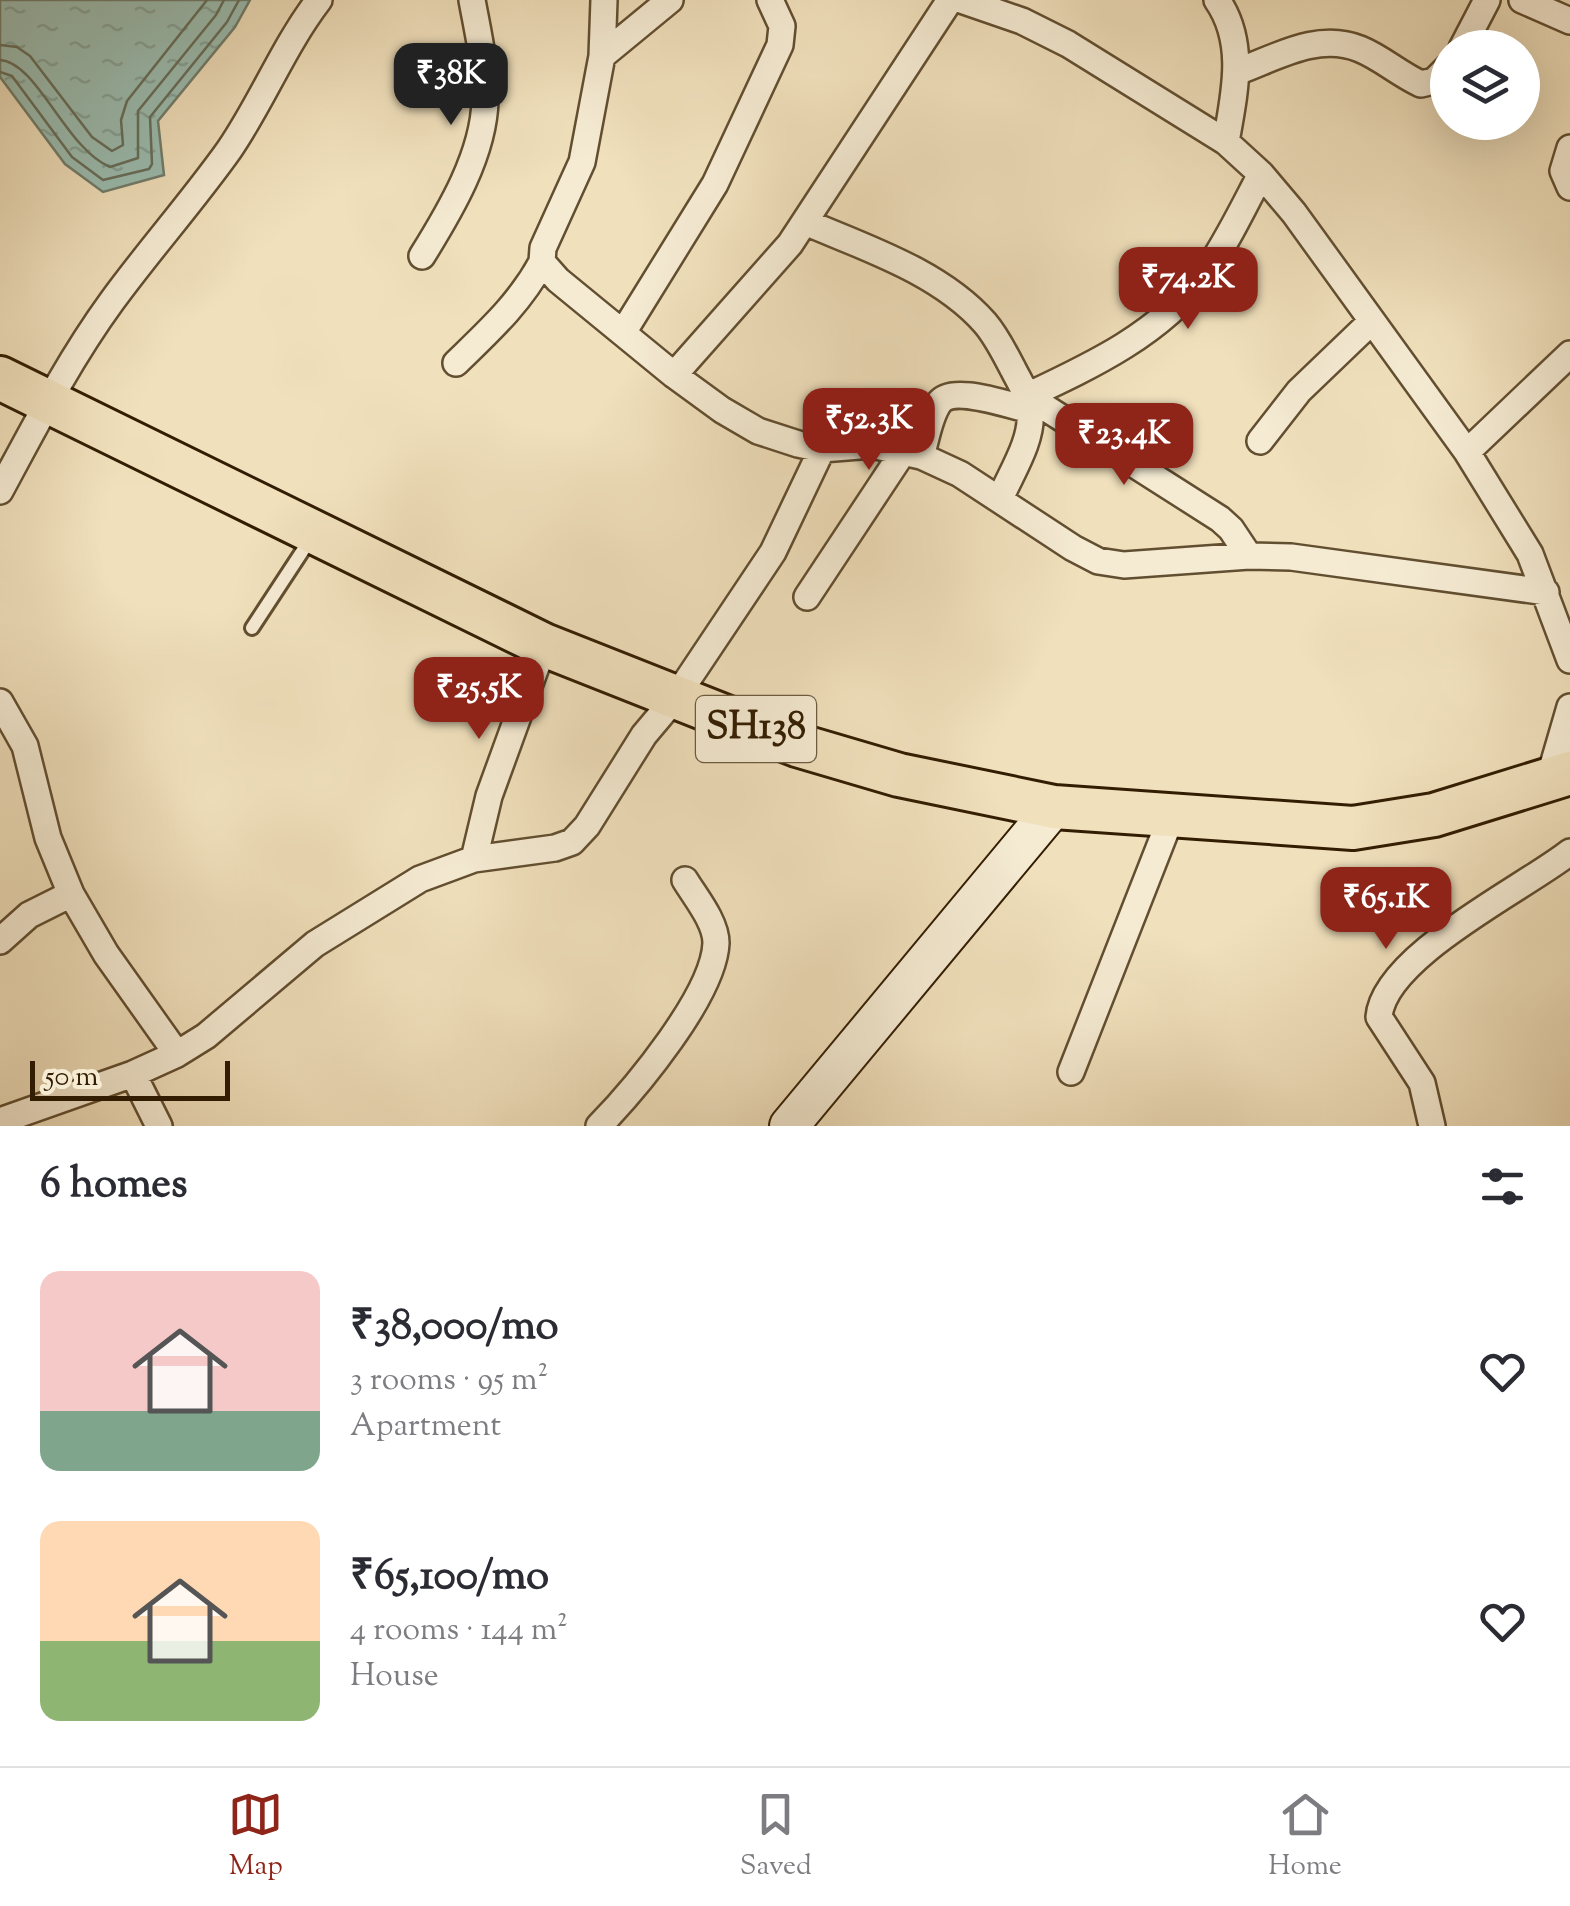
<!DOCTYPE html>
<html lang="en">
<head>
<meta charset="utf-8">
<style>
	body { margin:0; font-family:"Sorts Mill Goudy",serif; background:#f7f7f7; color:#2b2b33; height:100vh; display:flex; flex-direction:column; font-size:38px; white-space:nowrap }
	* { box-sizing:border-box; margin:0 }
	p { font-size:32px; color:#7c7c81 }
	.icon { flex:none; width:55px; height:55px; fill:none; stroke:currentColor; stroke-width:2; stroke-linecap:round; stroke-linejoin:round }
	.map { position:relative; height:1126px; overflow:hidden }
	.details { display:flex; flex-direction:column; background:#fff; flex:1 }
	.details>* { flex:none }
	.tools { position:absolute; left:1430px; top:30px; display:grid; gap:20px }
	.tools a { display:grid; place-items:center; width:110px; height:110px; border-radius:50%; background:#fff; box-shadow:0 10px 40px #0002; font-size:50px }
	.scale { position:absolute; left:30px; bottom:25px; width:200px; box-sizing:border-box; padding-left:10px; border:5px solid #331d02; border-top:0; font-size:28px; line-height:35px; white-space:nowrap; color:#331d02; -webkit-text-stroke:8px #f5ebd3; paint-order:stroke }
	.price { position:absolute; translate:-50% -85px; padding:0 22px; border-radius:20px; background:#8f2418; color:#fff; font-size:32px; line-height:65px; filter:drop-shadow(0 2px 5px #0008) }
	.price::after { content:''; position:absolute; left:50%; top:60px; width:30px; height:22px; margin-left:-15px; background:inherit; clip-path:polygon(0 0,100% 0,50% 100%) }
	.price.current { background:#222; color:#fff }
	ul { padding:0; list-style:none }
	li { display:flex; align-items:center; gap:30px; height:250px; padding:0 40px }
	li span { display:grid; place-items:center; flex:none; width:280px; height:200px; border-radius:20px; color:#555 }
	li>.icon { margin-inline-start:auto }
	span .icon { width:120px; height:120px; fill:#fffc; stroke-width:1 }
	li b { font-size:42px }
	h2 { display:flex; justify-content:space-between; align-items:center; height:120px; padding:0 40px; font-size:42px }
	.tab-bar { display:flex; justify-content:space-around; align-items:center; height:140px; border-top:2px solid #e1e1e2; background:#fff; font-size:28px; color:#7c7c81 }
	.tab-bar a { display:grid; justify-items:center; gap:5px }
	.tab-bar .current { color:#8f2418 }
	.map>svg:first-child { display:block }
	.water { fill:url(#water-ripples); stroke:#717d6b; stroke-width:2.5 }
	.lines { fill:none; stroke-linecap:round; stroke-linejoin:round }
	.shore { stroke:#666d5a; stroke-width:2.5 }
	.lane-casing { stroke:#624e30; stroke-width:18 }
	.street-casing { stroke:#624e30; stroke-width:30 }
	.secondary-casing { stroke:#331d02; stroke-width:42 }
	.primary-casing { stroke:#331d02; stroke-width:48 }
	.lane { stroke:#f5ebd3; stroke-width:12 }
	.street { stroke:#f5ebd3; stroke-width:25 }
	.secondary { stroke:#f5ebd3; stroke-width:38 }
	.primary { stroke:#f0e0bc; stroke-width:42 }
	.labels { text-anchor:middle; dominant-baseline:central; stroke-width:9; stroke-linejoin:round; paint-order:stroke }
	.shield { fill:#f5ebd3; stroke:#6d5b41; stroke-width:2.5 }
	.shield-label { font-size:38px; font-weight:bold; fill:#331d02 }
</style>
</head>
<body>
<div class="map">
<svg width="1570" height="1126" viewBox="0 0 1570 1126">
	<defs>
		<pattern id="water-ripples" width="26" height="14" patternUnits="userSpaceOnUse" patternTransform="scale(2.5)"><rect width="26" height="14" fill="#9abdb1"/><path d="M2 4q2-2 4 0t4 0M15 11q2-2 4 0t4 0" fill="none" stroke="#85a297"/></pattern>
	</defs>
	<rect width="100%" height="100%" fill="#f0e0bc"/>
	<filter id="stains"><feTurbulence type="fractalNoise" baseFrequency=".002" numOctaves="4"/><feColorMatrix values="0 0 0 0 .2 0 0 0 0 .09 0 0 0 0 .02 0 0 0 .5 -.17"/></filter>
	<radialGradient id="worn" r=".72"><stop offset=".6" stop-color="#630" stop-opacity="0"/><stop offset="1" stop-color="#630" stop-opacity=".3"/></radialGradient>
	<path class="water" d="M0,0h250l-15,27 -77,94 6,54 -61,17 -38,-28 -65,-87z"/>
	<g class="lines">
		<path class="shore" d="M0,45l17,2 13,9 62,81 20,14 11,-6 -2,-25 6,-19 80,-101
			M0,60c37,2 66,89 110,107l28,-9v-47l78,-96 8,-15
			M0,72l12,4 60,81 31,23 46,-11 3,-5 -2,-47 77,-95 12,-22"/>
		<defs>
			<path id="lane" d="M252,628l59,-90"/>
			<path id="street" d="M604,0l-2,56 -20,106 -39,86 -1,14 16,18 116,95 48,35 36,21 40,13 24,5 50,-4 49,11 39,18 113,74 25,13 26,4 125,-9 42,1 255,35
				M961,0l61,21 46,23 158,98 35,32 33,39 173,239 63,102 40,106
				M1217,0c30,43 17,95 9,142
				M1522,0l48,21
				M1462,48l25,-48
				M602,56l68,-56
				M1239,71c38,-14 79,-39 121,-22 22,9 39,25 61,35l13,-3 14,-14
				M1570,148l-7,23 7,16
				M805,222c61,26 135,50 180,101 12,14 20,31 28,46 7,14 16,27 17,43 3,28 -19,61 -30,87
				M422,256c28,-45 62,-102 63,-156 1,-34 -7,-67 -13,-100
				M624,331l91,-147 65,-139 2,-19 -12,-26
				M456,363c33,-32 64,-60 86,-101
				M674,375l116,-131 160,-244
				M1027,396c64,-30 133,-62 177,-121 22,-31 39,-67 57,-101
				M1027,396l193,123 11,10 18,27
				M1260,441l39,-50 73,-70
				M1467,452l103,-98
				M921,456c5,-15 8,-39 18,-53 13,-19 71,3 92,7
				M0,491c35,-65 69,-131 112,-190 38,-52 80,-99 117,-151 33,-48 54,-103 90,-150
				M807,597l96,-145
				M0,702l25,44 23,92 23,56 35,60 71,100
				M1549,779l21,-72
				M474,859l15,-63 55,-151
				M0,941l29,-26 42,-21
				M1071,1072l101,-257
				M133,1074l26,52
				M0,1121l133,-47 44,-20 29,-18 109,-92 105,-65 54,-20 81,-11 17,-6 15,-16 57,-91 32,-38 97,-145 49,-103
				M599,1126c36,-37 115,-131 117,-183 0,-21 -20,-45 -31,-63
				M1432,1126l-10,-43 -43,-66c5,-61 144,-128 191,-165"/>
			<path id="secondary" d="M789,1126l265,-319"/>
			<path id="primary" d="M0,378l544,267 253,100 102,30 155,32 299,21 81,-13 136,-42"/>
		</defs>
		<use href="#lane" class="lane-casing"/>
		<use href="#street" class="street-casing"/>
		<use href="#secondary" class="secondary-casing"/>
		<use href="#primary" class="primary-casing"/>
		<use href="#lane" class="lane"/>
		<use href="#street" class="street"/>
		<use href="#secondary" class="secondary"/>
		<use href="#primary" class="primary"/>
	</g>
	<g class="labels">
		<rect class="shield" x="696" y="696" width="120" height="66" rx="8"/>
		<g class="shield-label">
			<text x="756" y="729">SH138</text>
		</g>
	</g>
	<rect width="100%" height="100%" filter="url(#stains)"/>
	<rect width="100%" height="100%" fill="url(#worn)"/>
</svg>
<div class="tools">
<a><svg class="icon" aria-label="layers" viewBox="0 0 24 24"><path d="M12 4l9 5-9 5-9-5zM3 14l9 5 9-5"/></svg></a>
</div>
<div class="scale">50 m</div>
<b class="price current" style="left:451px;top:128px">₹38K</b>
<b class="price" style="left:1188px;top:332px">₹74.2K</b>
<b class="price" style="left:869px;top:473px">₹52.3K</b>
<b class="price" style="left:1124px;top:488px">₹23.4K</b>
<b class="price" style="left:479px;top:742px">₹25.5K</b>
<b class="price" style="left:1386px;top:952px">₹65.1K</b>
</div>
<section class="details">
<h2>6 homes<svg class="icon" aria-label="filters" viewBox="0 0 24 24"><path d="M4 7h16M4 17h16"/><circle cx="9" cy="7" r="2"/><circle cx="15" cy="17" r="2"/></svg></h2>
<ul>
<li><span style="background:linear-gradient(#f6c9c9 70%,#7fa58c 0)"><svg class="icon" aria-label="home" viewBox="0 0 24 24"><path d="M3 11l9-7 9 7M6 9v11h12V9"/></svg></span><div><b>₹38,000/mo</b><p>3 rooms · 95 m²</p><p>Apartment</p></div><svg class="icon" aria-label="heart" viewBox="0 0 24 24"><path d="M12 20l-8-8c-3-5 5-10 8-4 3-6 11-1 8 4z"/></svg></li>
<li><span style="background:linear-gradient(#ffd9b3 60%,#8fb573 0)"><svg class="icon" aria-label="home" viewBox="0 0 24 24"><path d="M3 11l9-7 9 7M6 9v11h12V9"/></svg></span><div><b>₹65,100/mo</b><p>4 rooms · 144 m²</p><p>House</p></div><svg class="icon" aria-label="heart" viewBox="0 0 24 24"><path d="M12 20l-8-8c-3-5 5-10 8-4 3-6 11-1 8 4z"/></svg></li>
</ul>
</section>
<nav class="tab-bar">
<a class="current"><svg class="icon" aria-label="map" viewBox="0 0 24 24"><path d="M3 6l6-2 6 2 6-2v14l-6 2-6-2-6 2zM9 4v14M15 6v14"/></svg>Map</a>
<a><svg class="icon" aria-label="saved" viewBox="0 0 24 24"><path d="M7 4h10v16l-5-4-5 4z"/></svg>Saved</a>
<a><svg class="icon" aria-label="home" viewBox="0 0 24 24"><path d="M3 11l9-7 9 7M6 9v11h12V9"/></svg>Home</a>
</nav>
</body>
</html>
